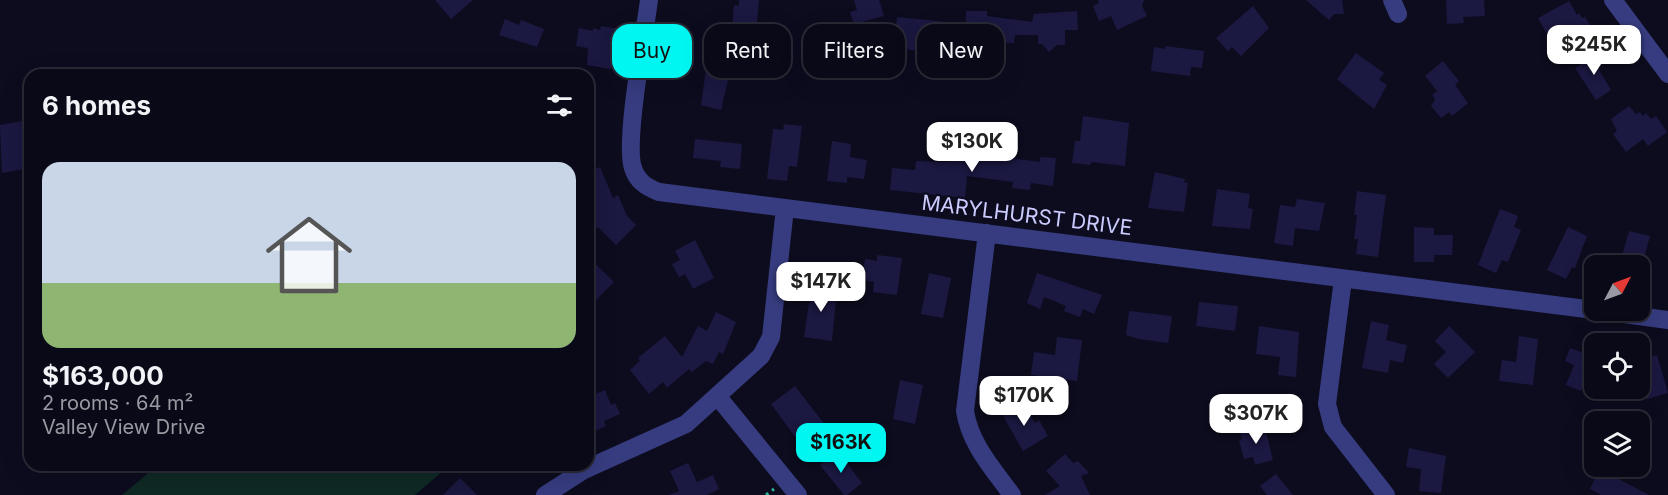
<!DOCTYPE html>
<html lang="en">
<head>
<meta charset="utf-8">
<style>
	body { margin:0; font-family:Inter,sans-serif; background:#131220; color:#f1f3f6; height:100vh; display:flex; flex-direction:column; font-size:22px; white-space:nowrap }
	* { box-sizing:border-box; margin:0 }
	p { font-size:20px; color:#999aa1 }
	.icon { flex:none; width:33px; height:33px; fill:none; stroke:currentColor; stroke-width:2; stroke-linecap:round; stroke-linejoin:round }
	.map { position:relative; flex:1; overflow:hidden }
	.sheet { position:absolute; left:24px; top:69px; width:570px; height:402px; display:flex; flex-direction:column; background:#0a0917; border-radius:18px; box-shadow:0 6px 24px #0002,0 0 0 2px #2a2a36 }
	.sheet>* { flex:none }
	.banner { position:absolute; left:612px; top:24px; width:570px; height:54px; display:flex; gap:12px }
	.needle { width:39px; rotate:49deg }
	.fabs { position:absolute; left:1584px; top:255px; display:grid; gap:12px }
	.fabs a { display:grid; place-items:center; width:66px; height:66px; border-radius:12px; background:#0a0917; box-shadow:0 6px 24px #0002,0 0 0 2px #2a2a36; font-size:30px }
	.price { position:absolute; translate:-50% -51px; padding:0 14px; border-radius:12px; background:#fff; color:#222; font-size:20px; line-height:39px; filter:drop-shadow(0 2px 3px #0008) }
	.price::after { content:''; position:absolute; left:50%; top:36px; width:18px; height:14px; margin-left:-9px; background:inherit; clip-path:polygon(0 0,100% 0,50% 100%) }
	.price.selected { background:#00f6f1; color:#111 }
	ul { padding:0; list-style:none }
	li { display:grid; align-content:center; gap:12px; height:318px; padding:0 18px }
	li+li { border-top:2px solid #2a2a36 }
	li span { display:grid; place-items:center; height:186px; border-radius:18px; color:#555 }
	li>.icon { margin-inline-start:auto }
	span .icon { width:108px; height:108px; fill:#fffc; stroke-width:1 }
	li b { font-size:26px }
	h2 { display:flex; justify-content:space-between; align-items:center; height:72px; padding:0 18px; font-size:26px }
	.chip { padding:0 21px; border-radius:18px; background:#0a0917; box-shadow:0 6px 24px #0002,0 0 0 2px #2a2a36; font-size:21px; line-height:54px }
	.chip.selected { background:#00f6f1; color:#111 }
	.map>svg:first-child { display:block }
	.green { fill:#0f2925 }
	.building { fill:#1b1841 }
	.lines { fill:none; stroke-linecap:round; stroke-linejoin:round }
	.path { stroke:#2bb29a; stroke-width:3; stroke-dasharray:3 4.5; stroke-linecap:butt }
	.minor { stroke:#363c7f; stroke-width:18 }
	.labels { text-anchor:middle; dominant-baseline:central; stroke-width:4.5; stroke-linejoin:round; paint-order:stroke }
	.street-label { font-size:21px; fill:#cbcbff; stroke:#0d0c1f }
</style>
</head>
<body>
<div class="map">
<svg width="1668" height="495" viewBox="0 0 1668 495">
	<rect width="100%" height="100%" fill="#0d0c1f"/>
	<path class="green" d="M158,465h292l-35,30h-293z"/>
	<path class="building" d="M435,0h38l-22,19z
		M739,0h20l-4,44 -24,-2 3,-37 5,1z
		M854,0h25l5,16 -30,8 -4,-12 7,-2z
		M1098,0h46l-2,6 5,10 -30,14 -6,-14 -12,5 -6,-15 6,-3z
		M1306,0h36l2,14h-10l-5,6z
		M1446,0h38l1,16 -22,1 1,6 -17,1z
		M1569,1l8,14 2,-2 3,5 3,-1 9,14 -37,21 -19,-34z
		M1253,6l16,22 -28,28 -9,-9 -4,4 -12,-13z
		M966,11h21v5l45,6 2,-8 43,-3 1,19h-13v15h-8l-8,7 -7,-8h-4v-9h-23l-1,8h-8v4l-56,-6 -1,13 -56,-6 4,-31 69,7z
		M505,19l14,6 2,-5 23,9 -7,18 -38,-12z
		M601,26l18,3 -8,40 -24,-4 1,-17 -12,-2 3,-18 14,3v-3l7,2z
		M1165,46l39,5 -2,17 -11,-1 -1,9 -39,-5 3,-24 11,2z
		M1599,52l7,10 -8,6 13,22 -15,10 -21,-32z
		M1356,53l28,20 -5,7 8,5 -13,24 -37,-30z
		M712,58l20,5 -11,47 -20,-5 5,-36 3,1z
		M1443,61l16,20 -4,4 13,18 -16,13 -3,-4 -8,6 -10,-12 4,-7 -3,-4 5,-4 -12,-15z
		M1629,106l7,8 4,-2 3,4 3,-3 5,6 5,-3 11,16 -19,14 -5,-7 -17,13 -13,-18 4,-3 -6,-12z
		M1083,116l46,7 -4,43 -34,-4v3l-19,-2 3,-22h5z
		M22,121l1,6 7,5 -3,13 3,23 -28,5 -2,-48z
		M784,124l18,2 -5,41 -8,-1 -2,15 -20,-2 6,-50 10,1z
		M695,139l47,5 -2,25 -20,-2 1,-6 -28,-3z
		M832,141l19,3 -1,13 17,3 -3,19 -17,-2v6l-20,-2z
		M983,147l14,2 -1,7 44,6v-5l16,1 -3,28 -22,-3 -1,7 -18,-2 1,-6 -46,-6 -2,22 -75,-8 2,-22 23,2 1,-9 34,1 2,-13 30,4z
		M600,167l13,31 5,-3 9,21 9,9 -20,20 -18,-18 -10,5v-60z
		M1155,172l30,7 -1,3 4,1 -4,29 -36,-4z
		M1217,189l33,5 -2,14 5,1 -3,20 -38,-3z
		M1357,191l29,4 -8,62 -22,-3 2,-15h-4l3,-24h-3z
		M1297,199l28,4 -6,28 -24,-3 -2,18 -19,-3 6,-38 15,2z
		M1500,209l18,7 -4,11 7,3 -13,32 -6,-2 -6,13 -18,-8z
		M1414,227l20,1v7h19l-1,20h-18v7h-20z
		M1568,227l19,9 -12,32 -3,-1 -6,12 -19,-9z
		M1629,231l21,5 -8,30h-23z
		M695,240l19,38 -21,11 -8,-15 -6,3 -7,-13 8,-4 -5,-9z
		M877,255l25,3 -5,37 -24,-3 1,-10 -12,-2 3,-21 12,2z
		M588,257l26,25 -26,26z
		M929,273l22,5 -8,40 -22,-4z
		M1037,273l65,22 -8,19 -11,-5 -3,8 -16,-6 2,-5 -22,-9 -4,12 -13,-6z
		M812,283l25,5 -5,53 -28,-4z
		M1199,302l39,4 -3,25 -39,-5z
		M1129,311l43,5 -4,27 -29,-4 -13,-4z
		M716,312l20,10 -13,32 -4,-2 -6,12 -7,-3 -14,11 -3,-3 -22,19 -4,-6 -14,12 -19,-24 10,-9 -2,-3 27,-22 17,21 16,-31 9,5z
		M1371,321l18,4 -3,15 21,5 -4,18 -13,-3 -2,13 -26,-5z
		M1259,326l40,6 -3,45 -18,-2 2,-18 -24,-3z
		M1449,326l26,26 -27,26 -14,-14 12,-12 -11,-11z
		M1519,336l19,3 -5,46 -34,-4 3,-21 14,2z
		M1057,337l25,3 -5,41 -46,-6 3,-23 21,3z
		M1570,348l24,9v29l-2,-1 -1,4 -8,-3 -2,5 -15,-6 8,-20 -9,-4z
		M1657,355l11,38 -21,6 -7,-24v-15z
		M900,380l23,5 -8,39 -22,-5z
		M795,386l34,44 -25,19 -33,-45z
		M605,390l6,15 4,-2 5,11 -16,7 2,5 -18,8v-37z
		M1023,402l12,21 4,-3 9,16 -25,15 -21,-37z
		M1261,425l2,7h3l7,28 -18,5 -2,-8 -9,2 -5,-19 3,-1 -3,-9z
		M1409,448l37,8 -5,37 -22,-2 2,-22 -15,-2z
		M837,451l25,32 -15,12h-3l-24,-30z
		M1065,454l8,9 5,-2 11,12 -8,3 9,19h-45l15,-9 -14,-15z
		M688,463l9,19 16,-7 6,14 -12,6h-38l10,-4 -9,-20z
		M1600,469l49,26h-48l-11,-6z
		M1276,474l17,21h-26l-7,-9z
		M460,478l17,17h-34z"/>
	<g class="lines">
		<path class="path" d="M766,495l8,-6"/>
		<path class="minor" d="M649,0c-4,33 -25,142 -16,168 4,13 13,19 26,24l935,118
			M1392,0l6,14
			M1613,0l55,74
			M987,233l-22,178c5,33 28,58 47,84
			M1343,279l-16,125 6,23 53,68
			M1595,310l73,10
			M718,397l80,98
			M545,495l39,-25 102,-46 75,-68 10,-19 14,-129"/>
	</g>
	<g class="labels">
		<g class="street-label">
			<text transform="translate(1027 215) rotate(7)">MARYLHURST DRIVE</text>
		</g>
	</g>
</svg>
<div class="fabs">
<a><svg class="needle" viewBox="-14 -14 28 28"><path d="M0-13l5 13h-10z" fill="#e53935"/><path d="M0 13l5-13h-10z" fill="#999aa1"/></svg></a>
<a><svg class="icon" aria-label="locate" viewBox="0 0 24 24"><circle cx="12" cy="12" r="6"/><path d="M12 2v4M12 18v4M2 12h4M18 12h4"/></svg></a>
<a><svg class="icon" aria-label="layers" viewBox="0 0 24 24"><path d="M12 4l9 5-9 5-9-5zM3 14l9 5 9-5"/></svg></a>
</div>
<b class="price" style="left:1594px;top:76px">$245K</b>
<b class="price" style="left:972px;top:173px">$130K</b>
<b class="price" style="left:821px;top:313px">$147K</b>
<b class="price" style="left:1024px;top:427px">$170K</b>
<b class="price" style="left:1256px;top:445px">$307K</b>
<b class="price selected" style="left:841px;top:474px">$163K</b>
<div class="banner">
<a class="chip selected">Buy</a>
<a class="chip">Rent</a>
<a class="chip">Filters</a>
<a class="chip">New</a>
</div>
<section class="sheet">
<h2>6 homes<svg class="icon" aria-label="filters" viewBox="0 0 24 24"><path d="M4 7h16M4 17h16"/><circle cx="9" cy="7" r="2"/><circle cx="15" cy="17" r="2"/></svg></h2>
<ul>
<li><span style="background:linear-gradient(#c9d6e8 65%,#8fb573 0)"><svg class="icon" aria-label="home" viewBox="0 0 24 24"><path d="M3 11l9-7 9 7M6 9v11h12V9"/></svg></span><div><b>$163,000</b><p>2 rooms · 64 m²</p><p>Valley View Drive</p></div></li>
</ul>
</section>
</div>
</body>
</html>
